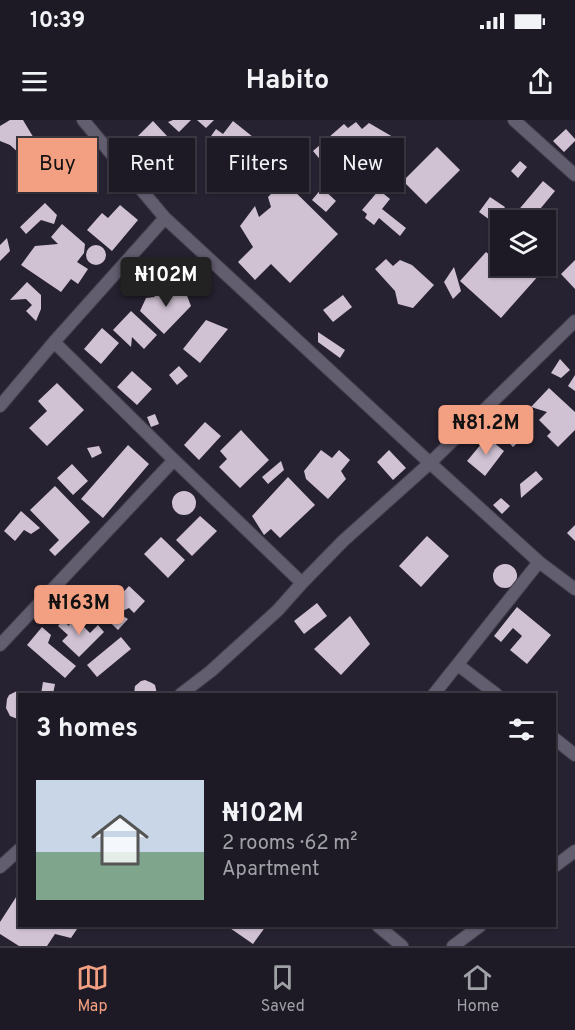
<!DOCTYPE html>
<html lang="en">
<head>
<meta charset="utf-8">
<style>
	body { margin:0; font-family:Overpass,sans-serif; background:#25232d; color:#f1f3f6; height:100vh; display:flex; flex-direction:column; font-size:22px; white-space:nowrap }
	* { box-sizing:border-box; margin:0 }
	p { font-size:20px; color:#a0a1a7 }
	.icon { flex:none; width:33px; height:33px; fill:none; stroke:currentColor; stroke-width:2; stroke-linecap:round; stroke-linejoin:round }
	.map { position:relative; flex:1; overflow:hidden }
	.side { position:absolute; left:18px; top:573px; width:538px; height:234px; display:flex; flex-direction:column; background:#1d1a25; border-radius:0px; box-shadow:0 2px 4px #0004,0 0 0 2px #3b3842 }
	.side>* { flex:none }
	.hud { position:absolute; left:18px; top:18px; width:540px; height:54px; display:flex; gap:12px }
	.controls { position:absolute; left:490px; top:90px; display:grid; gap:12px }
	.controls a { display:grid; place-items:center; width:66px; height:66px; border-radius:0px; background:#1d1a25; box-shadow:0 2px 4px #0004,0 0 0 2px #3b3842; font-size:30px }
	.price { position:absolute; translate:-50% -51px; padding:0 14px; border-radius:6px; background:#f39f82; color:#111; font-size:20px; line-height:39px; filter:drop-shadow(0 2px 3px #0008) }
	.price::after { content:''; position:absolute; left:50%; top:36px; width:18px; height:14px; margin-left:-9px; background:inherit; clip-path:polygon(0 0,100% 0,50% 100%) }
	.price.current { background:#222; color:#fff }
	ul { padding:0; list-style:none }
	li { display:flex; align-items:center; gap:18px; height:150px; padding:0 18px }
	li+li { border-top:2px solid #3b3842 }
	li span { display:grid; place-items:center; flex:none; width:168px; height:120px; border-radius:0px; color:#555 }
	li>.icon { margin-inline-start:auto }
	span .icon { width:72px; height:72px; fill:#fffc; stroke-width:1 }
	li b { font-size:26px }
	h2 { display:flex; justify-content:space-between; align-items:center; height:72px; padding:0 18px; font-size:26px }
	.chip { padding:0 21px; border-radius:0px; background:#1d1a25; box-shadow:0 2px 4px #0004,0 0 0 2px #3b3842; font-size:21px; line-height:54px }
	.chip.current { background:#f39f82; color:#111 }
	.status { display:flex; justify-content:space-between; align-items:center; height:42px; padding:0 30px; background:#1d1a25; direction:ltr }
	.status svg { height:16px; fill:currentColor }
	header { display:flex; justify-content:space-between; align-items:center; height:78px; padding:0 18px; background:#1d1a25; font-size:27px; font-weight:700 }
	.tabs { display:flex; justify-content:space-around; align-items:center; height:84px; border-top:2px solid #3b3842; background:#1d1a25; font-size:16px; color:#a0a1a7 }
	.tabs a { display:grid; justify-items:center; gap:3px }
	.tabs .current { color:#f39f82 }
	.map>svg:first-child { display:block }
	.building { fill:#d0c1d3 }
	.lines { fill:none; stroke-linecap:round; stroke-linejoin:round }
	.street-casing { stroke:#44404c; stroke-width:14 }
	.street { stroke:#635d70; stroke-width:12 }
</style>
</head>
<body>
<div class="status"><b>10:39</b><svg viewBox="0 0 49 12"><path d="M0 12V9h3v3zM5 12V6h3v6zM10 12V3h3v9zM15 12V0h3v12zM26 1h20v11H26zM47 4h2v5h-2z"/></svg></div>
<header><svg class="icon" aria-label="menu" viewBox="0 0 24 24"><path d="M4 6h16M4 12h16M4 18h16"/></svg>Habito<svg class="icon" aria-label="share" viewBox="0 0 24 24"><path d="M12 15V3M7 8l5-5 5 5M5 13v7h14v-7"/></svg></header>
<div class="map">
<svg width="575" height="826" viewBox="0 0 575 826">
	<rect width="100%" height="100%" fill="#272231"/>
	<path class="building" d="M10,0h13l12,20 -14,15 -11,-10 -10,-4v-15z
		M173,0h18l-12,12 -11,-10z
		M197,0h17l-8,8z
		M153,1l14,15 -16,15 1,8 -8,8 -13,-12 3,-15z
		M233,1l20,16 -17,22 -9,8 -9,1 -6,-11 -3,-18 7,-10 7,5z
		M356,2l6,7 7,-6 24,14 -12,19 3,16 -22,22 -11,-18 -7,-6 8,-12 -4,-5 -25,10 -10,-12 31,-27 4,4z
		M566,9l9,10v2l-11,11 -11,-11z
		M437,27l23,23 -34,34 -23,-23z
		M255,32l26,21 -14,9 -21,-10z
		M520,41l7,6 -9,11 -7,-7z
		M284,61l54,53 -48,49 -19,-19 -16,16 -17,-18 15,-15 -13,-21 15,-20 4,11 12,-10 -3,-10z
		M543,61l12,10 -24,29h-21z
		M322,68l14,13 -10,11 -14,-12z
		M379,70l11,9 -8,10 24,19 -6,8 -21,-18 -5,7 -9,-7 2,-4 -5,-4z
		M490,77l15,10 -11,16 -15,-11z
		M45,83l12,12 -3,9 -13,-4 -15,14 -6,-7z
		M120,85l18,15 -26,31 -25,-21 15,-17 6,5z
		M62,104l23,20 -1,9 -7,9 11,7 -10,15 -7,-5 -10,13 -40,-27 14,-19 23,-2 -7,-7z
		M7,118l3,13 -10,10v-16z
		M86 135a10 10 0 1 1 20 0a10 10 0 1 1-20 0Z
		M501,127v19h30l9,8 -39,44 -41,-37 26,-29 6,5z
		M386,139l7,7 7,-6 12,5 22,20 -21,23 -15,-4 -3,-13 -20,-22z
		M575,140v29l-14,-15z
		M454,147l7,24 -8,8 -9,-17z
		M27,162l14,13v14l-5,12 -10,-10 6,-6 -6,-6 -16,1z
		M182,163l9,23 -27,28 -24,-23 6,-13 8,-1 13,-11 5,6z
		M343,175l9,12 -19,15 -10,-12z
		M131,191l26,24 -13,14 -12,-12 -1,10 -18,-17z
		M206,200l22,9 -28,34 -17,-14z
		M102,208l17,15 -18,21 -17,-15z
		M318,212l27,18 -5,8 -22,-16z
		M560,239l10,11 -9,8 -10,-5z
		M179,246l9,10 -11,9 -8,-10z
		M132,251l20,18 -15,16 -20,-18z
		M575,255v16l-7,-5z
		M57,263l27,27 -37,36 -18,-18 18,-17 -9,-10z
		M549,268l26,24v18l-17,17 -11,-11 4,-4 -12,-12 8,-8 -16,-5z
		M522,290l9,20 -18,17 -14,-15z
		M155,294l4,10 -8,3 -4,-10z
		M205,302l16,14 -22,24 -15,-15z
		M241,310l28,30 -29,28 -21,-21 8,-8 -7,-8z
		M487,317l17,14 -19,25 -18,-15z
		M128,325l21,19 -46,54 -22,-19z
		M99,326l3,7 -10,5 -5,-10z
		M321,330l11,8 7,-8 11,10 -9,11 5,8 -18,20 -22,-20 -2,-8z
		M389,330l17,18 -13,12 -16,-18z
		M281,341l3,9 -16,14 -6,-7z
		M72,344l16,17 -15,14 -16,-17z
		M536,351l7,8 -22,19 -1,-14z
		M288,357l27,28 -35,33 -9,-9 -7,6 -12,-19z
		M55,366l35,36 -35,34 -6,-6 10,-10 -29,-30z
		M172 383a12 12 0 1 1 24 0a12 12 0 1 1-24 0Z
		M501,378l9,8 -8,8 -9,-9z
		M21,391l19,17 -9,6 -7,-4 -9,11 -11,-10z
		M200,396l17,15 -25,25 -16,-16z
		M575,405v16l-8,-8z
		M427,416l22,20 -28,31 -22,-21z
		M161,417l24,23 -17,18 -24,-24z
		M493 456a12 12 0 1 1 24 0a12 12 0 1 1-24 0Z
		M129,466l16,15 -11,12 -5,-5 -11,5 10,6 -10,11 -28,-27 12,-12 12,11z
		M317,483l10,13 -23,18 -10,-13z
		M517,487l34,28 -24,29 -17,-14 12,-14 -9,-8 -12,14 -7,-6z
		M72,495l18,18 8,-8 6,7 -25,25 -17,-16 6,-6 -10,-9 5,-6 6,6z
		M350,496l20,28 -29,31 -27,-26z
		M42,507l9,8 -3,8 28,23 -11,12 -38,-33z
		M121,517l10,12 -34,28 -10,-12z
		M145,560l7,3 3,2 2,9h-23l1,-8 6,-5z
		M43,562l12,2 -2,10h-12z
		M17,571h5l8,3h-10v26l-10,-4 -4,-8 1,-9 2,-4z
		M20,771v35h59l-8,12 -16,-4 -8,12h-28l-19,-12v-12z
		M227,806h39l-13,18z"/>
	<g class="lines">
		<defs>
			<path id="street" d="M83,0l82,98 265,245 109,99 36,27
				M514,0l61,55
				M54,222l120,118 128,123
				M0,286l54,-64 111,-124
				M0,525l174,-185
				M458,545l38,29
				M181,574l30,-23 67,-61 24,-27 41,-42 87,-78 145,-142
				M434,574l105,-132
				M555,619l20,16
				M555,746l20,-15
				M0,747l20,-18
				M378,806l24,20
				M453,826l27,-20"/>
		</defs>
		<use href="#street" class="street-casing"/>
		<use href="#street" class="street"/>
	</g>
</svg>
<div class="controls">
<a><svg class="icon" aria-label="layers" viewBox="0 0 24 24"><path d="M12 4l9 5-9 5-9-5zM3 14l9 5 9-5"/></svg></a>
</div>
<b class="price current" style="left:166px;top:188px">₦102M</b>
<b class="price" style="left:486px;top:336px">₦81.2M</b>
<b class="price" style="left:79px;top:516px">₦163M</b>
<div class="hud">
<a class="chip current">Buy</a>
<a class="chip">Rent</a>
<a class="chip">Filters</a>
<a class="chip">New</a>
</div>
<section class="side">
<h2>3 homes<svg class="icon" aria-label="filters" viewBox="0 0 24 24"><path d="M4 7h16M4 17h16"/><circle cx="9" cy="7" r="2"/><circle cx="15" cy="17" r="2"/></svg></h2>
<ul>
<li><span style="background:linear-gradient(#c9d6e8 60%,#7fa58c 0)"><svg class="icon" aria-label="home" viewBox="0 0 24 24"><path d="M3 11l9-7 9 7M6 9v11h12V9"/></svg></span><div><b>₦102M</b><p>2 rooms · 62 m²</p><p>Apartment</p></div></li>
</ul>
</section>
</div>
<nav class="tabs">
<a class="current"><svg class="icon" aria-label="map" viewBox="0 0 24 24"><path d="M3 6l6-2 6 2 6-2v14l-6 2-6-2-6 2zM9 4v14M15 6v14"/></svg>Map</a>
<a><svg class="icon" aria-label="saved" viewBox="0 0 24 24"><path d="M7 4h10v16l-5-4-5 4z"/></svg>Saved</a>
<a><svg class="icon" aria-label="home" viewBox="0 0 24 24"><path d="M3 11l9-7 9 7M6 9v11h12V9"/></svg>Home</a>
</nav>
</body>
</html>
